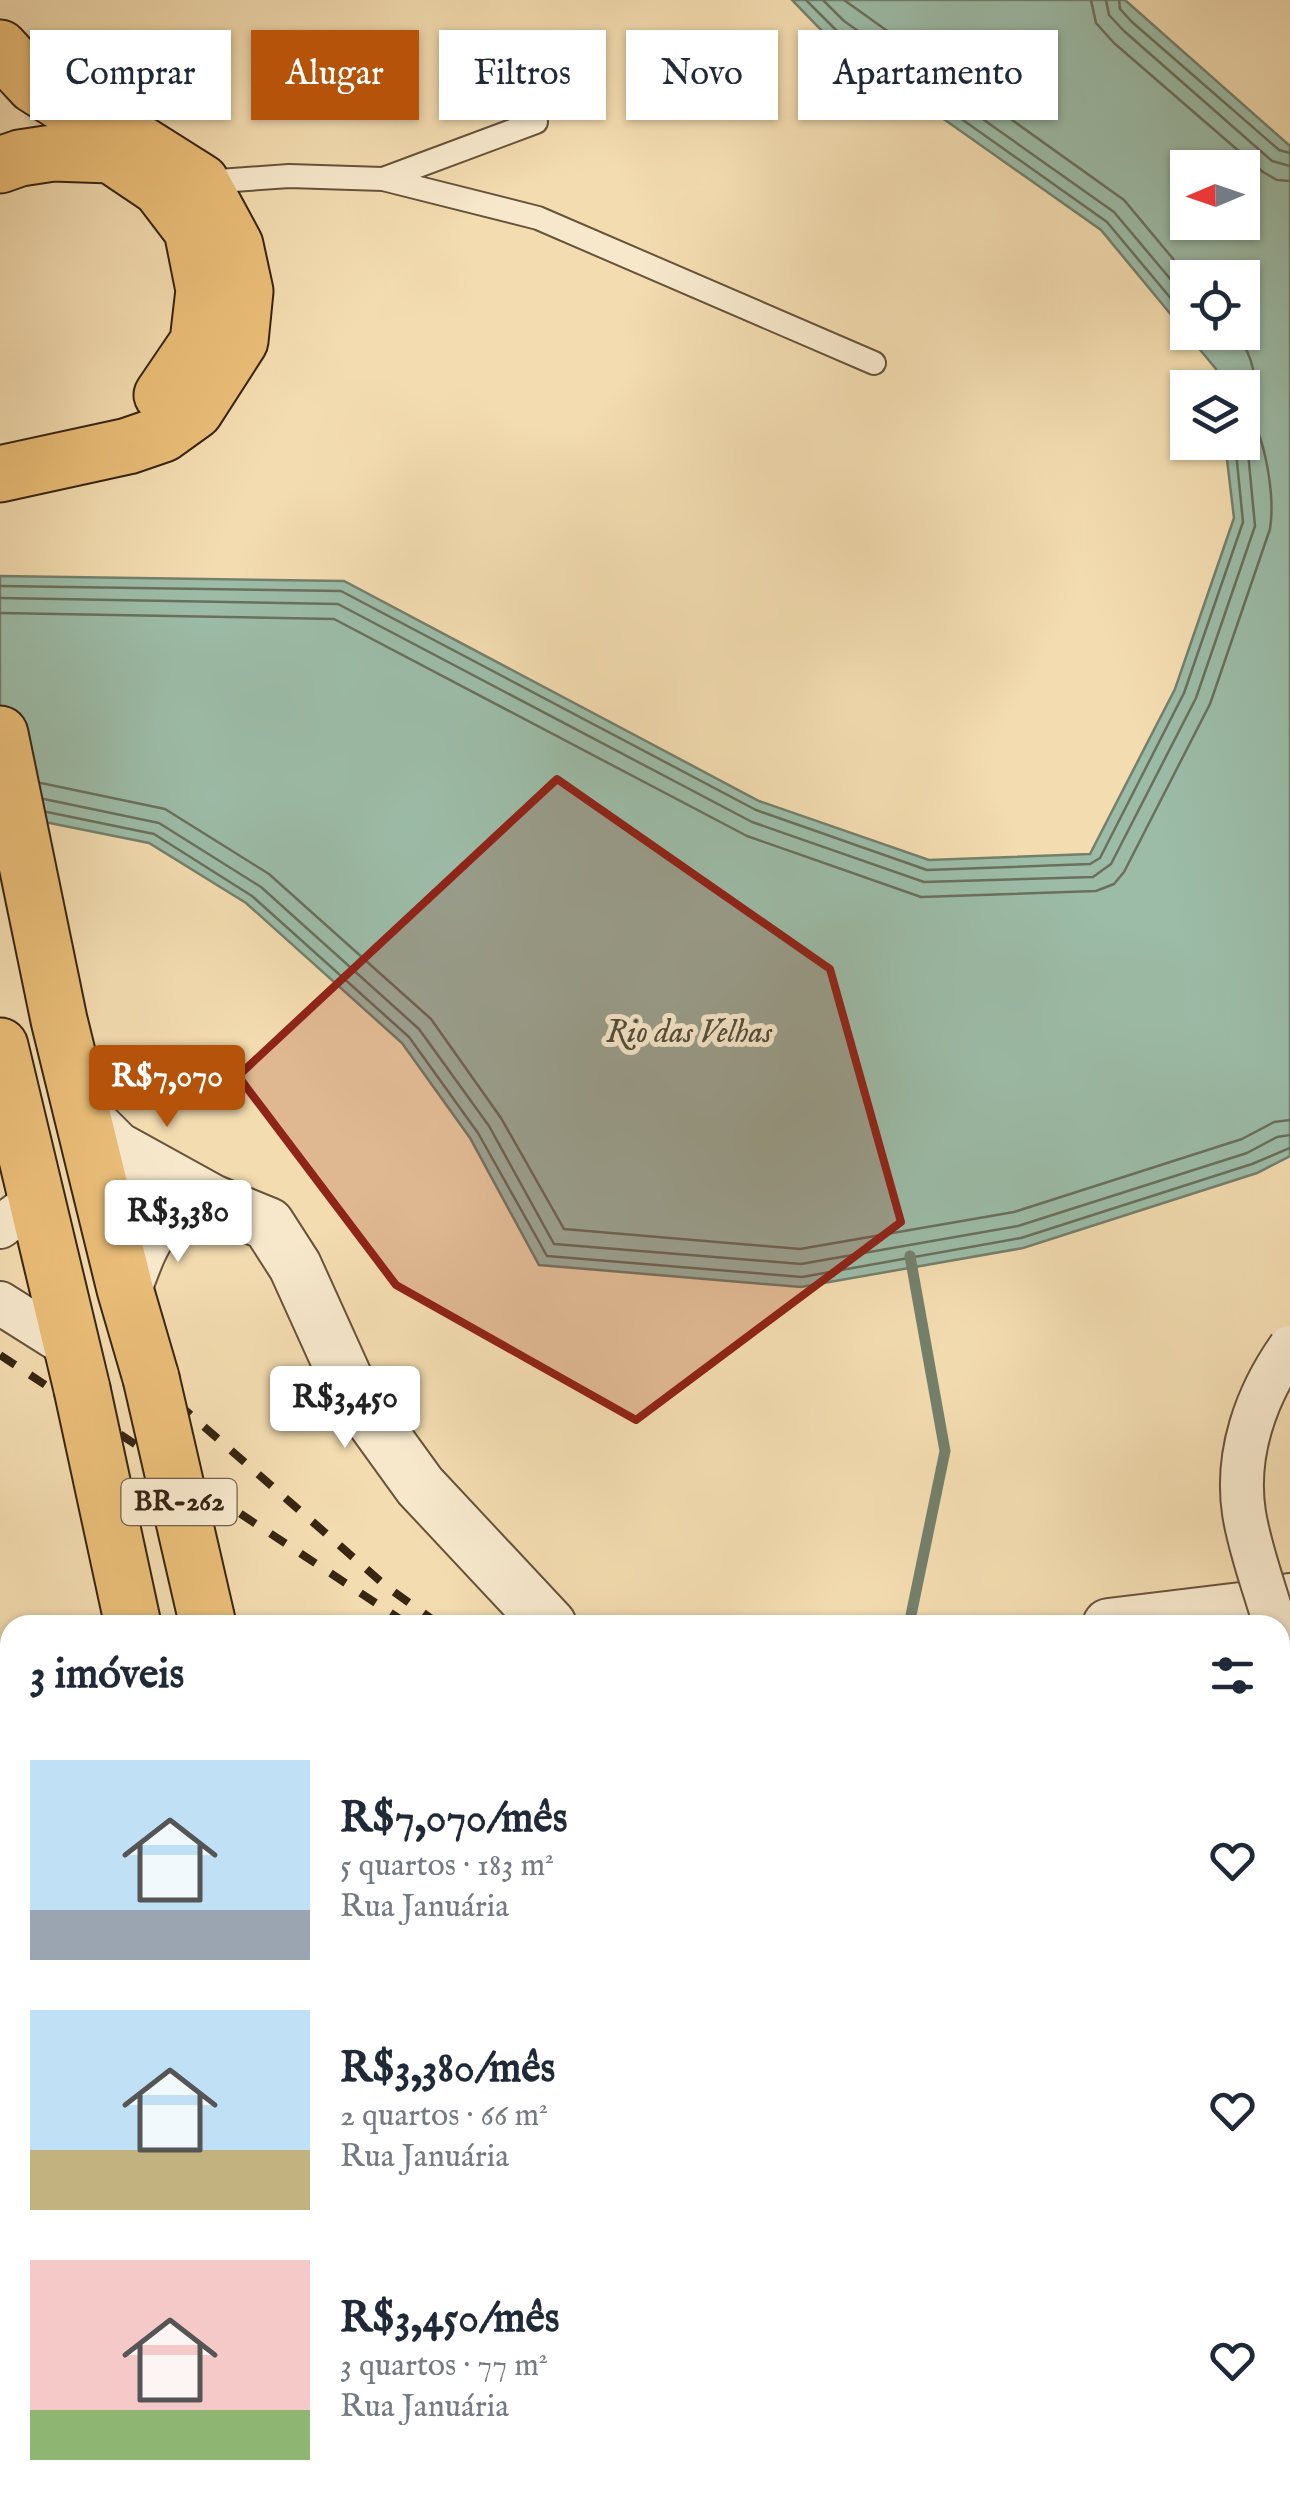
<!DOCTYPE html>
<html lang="pt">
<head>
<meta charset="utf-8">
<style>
	body { margin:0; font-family:"IM FELL English",serif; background:#f2f2f3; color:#1f2937; height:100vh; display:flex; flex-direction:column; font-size:38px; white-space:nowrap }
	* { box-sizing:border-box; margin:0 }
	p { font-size:32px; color:#747a83 }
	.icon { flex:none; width:55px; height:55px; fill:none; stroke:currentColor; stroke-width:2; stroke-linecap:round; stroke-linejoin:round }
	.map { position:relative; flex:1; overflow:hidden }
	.panel { position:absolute; left:0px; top:1615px; width:1290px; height:892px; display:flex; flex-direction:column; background:#fff; border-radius:30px 30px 0 0; box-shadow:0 2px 8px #0004 }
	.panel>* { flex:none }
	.hud { position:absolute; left:30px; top:30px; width:1230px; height:90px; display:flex; gap:20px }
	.needle { width:65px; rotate:268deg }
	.fabs { position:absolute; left:1170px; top:150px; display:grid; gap:20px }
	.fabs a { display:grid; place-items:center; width:90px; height:90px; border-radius:0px; background:#fff; box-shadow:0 2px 8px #0004; font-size:50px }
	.price { position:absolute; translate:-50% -85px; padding:0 22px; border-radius:10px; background:#fff; color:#222; font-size:32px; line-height:65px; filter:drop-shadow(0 2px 5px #0008) }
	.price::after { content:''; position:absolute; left:50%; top:60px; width:30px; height:22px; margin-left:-15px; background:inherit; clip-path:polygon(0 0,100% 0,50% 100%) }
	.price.current { background:#b45309; color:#fff }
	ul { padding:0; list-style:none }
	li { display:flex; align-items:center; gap:30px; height:250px; padding:0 30px }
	li span { display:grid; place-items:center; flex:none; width:280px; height:200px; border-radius:0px; color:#555 }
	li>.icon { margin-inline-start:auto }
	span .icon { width:120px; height:120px; fill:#fffc; stroke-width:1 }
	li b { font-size:42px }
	h2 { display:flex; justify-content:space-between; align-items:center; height:120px; padding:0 30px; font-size:42px }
	.tag { padding:0 35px; border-radius:0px; background:#fff; box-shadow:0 2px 8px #0004; font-size:35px; line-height:90px }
	.tag.current { background:#b45309; color:#fff }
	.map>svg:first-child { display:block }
	.water { fill:#9cbca8; stroke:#74806c; stroke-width:2.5; fill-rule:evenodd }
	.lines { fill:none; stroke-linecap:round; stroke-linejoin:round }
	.shore { stroke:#6a705d; stroke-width:2.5 }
	.stream { stroke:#74806c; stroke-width:11 }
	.service-casing { stroke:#67533a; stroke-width:26 }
	.minor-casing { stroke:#67533a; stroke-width:46 }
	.tertiary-casing { stroke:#67533a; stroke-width:56 }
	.primary-casing { stroke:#382512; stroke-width:59 }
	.service { stroke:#f7e8cc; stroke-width:22 }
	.minor { stroke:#f7e8cc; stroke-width:42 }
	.tertiary { stroke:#f7e8cc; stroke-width:52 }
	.primary { stroke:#eabe78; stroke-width:55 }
	.rail { stroke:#382512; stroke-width:8; stroke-dasharray:18 18; stroke-linecap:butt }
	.minor-bridge-casing { stroke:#67533a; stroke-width:46; stroke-linecap:butt }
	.primary-bridge-casing { stroke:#382512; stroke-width:59; stroke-linecap:butt }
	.minor-bridge { stroke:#f7e8cc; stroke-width:42 }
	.primary-bridge { stroke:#eabe78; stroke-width:55 }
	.marked { fill:#8f2418; fill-opacity:0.2; stroke:#8f2418; stroke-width:8; stroke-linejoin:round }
	.labels { text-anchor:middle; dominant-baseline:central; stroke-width:10; stroke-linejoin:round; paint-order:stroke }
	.shield { fill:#f7e8cc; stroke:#71604a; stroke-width:2.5 }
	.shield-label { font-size:28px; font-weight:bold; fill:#382512 }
	.water-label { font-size:32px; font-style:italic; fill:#514b38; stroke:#f7e8cc }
</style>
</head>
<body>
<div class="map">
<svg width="1290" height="2506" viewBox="0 0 1290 2506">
	<rect width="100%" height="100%" fill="#f3dcb0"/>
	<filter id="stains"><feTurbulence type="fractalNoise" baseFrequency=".002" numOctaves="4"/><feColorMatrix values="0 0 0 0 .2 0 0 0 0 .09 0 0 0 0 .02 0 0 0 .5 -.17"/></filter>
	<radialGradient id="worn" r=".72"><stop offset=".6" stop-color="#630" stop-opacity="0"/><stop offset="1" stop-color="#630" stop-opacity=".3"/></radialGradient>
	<path class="water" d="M792,0h333l165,146v1010l-33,17 -234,75 -222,39 -262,-22 -69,-127 -68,-95 -156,-140 -97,-60 -149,-30v-237l344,5 415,220 170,59 161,-6 85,-165 59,-171 -9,-75 17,-1v-54l-24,-1 -2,-18 -115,-139 -272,-192zM1188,168h54v54h-54zM1188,278h54v54h-54z"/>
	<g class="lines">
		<path class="shore" d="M806,0l30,30 271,192 81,97
			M823,0l21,21 270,191 74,88
			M844,0l280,200 65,78
			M1091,0l5,23 18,20 149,129 14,8 13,1
			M1106,0l3,15 15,16 148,130 18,5
			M1119,0l1,9 12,13 147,128 11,3
			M0,586l341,5 415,219 171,60 163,-6 10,-6 84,-165 59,-171 -8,-80
			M0,598l338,6 414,218 172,60 169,-5 18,-13 85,-166 59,-172 -8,-84 -5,-12
			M0,613l334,6 413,217 174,61 175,-6 18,-7 10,-12 86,-168 60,-175c5,-31 -4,-93 -23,-117 13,-30 8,-55 -13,-80
			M41,783l124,26 104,65 162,145 70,99 63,111 236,20 214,-37 228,-73 32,-17 16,-2
			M44,799l115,24 102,64 158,142 70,97 65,118 247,20 217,-38 229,-73 30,-16 13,-2
			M47,812l107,22 98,62 157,141 69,96 69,123 255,21 219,-39 231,-74 38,-16"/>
		<path class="stream" d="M909,1625l36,-174 -35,-195
			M813,2498l1,8"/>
		<defs>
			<path id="service" d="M383,179l153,-57
				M205,182l84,-6 94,3 155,39 336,145"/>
			<path id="minor" d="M0,1227l37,-27
				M0,1303l73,46
				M1280,1641l10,36
				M773,2498v8"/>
			<path id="tertiary" d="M81,1113l35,35 96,53 56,23 27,42 57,126 68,94 130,139
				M125,1289c16,-43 31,-94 87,-88
				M1109,1625l157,-19 24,-6
				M1280,2195l10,-21
				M1244,2506l5,-8"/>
			<path id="primary" d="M0,48l34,37 36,23 55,26 76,48 34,63 10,46 -5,50 -45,70 -32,23 -35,12 -128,28
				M0,165l20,-7 33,-5 58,2 49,33 32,42 12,60 -6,52 -36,53
				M0,734l59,286 66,269 26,89
				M0,1046l82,343
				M335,2498l2,8
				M423,2498l2,8"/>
		</defs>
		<use href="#service" class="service-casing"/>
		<use href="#minor" class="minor-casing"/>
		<use href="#tertiary" class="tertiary-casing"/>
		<use href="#primary" class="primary-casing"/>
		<use href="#service" class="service"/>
		<use href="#minor" class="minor"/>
		<use href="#tertiary" class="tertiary"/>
		<use href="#primary" class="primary"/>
		<path class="rail" d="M0,1355l409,270
			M177,1403l210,184 53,38
			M1280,1825l10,-2
			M1280,1854l10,-2"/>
		<defs>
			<path id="minor-bridge" d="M1275,1625c-10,-36 -25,-74 -31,-112 -9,-59 12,-118 46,-166"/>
			<path id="primary-bridge" d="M151,1378l57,247
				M82,1389l51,236"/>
		</defs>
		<use href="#minor-bridge" class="minor-bridge-casing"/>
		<use href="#primary-bridge" class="primary-bridge-casing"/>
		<use href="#minor-bridge" class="minor-bridge"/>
		<use href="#primary-bridge" class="primary-bridge"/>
	</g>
	<path class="marked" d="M557,779l273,190 71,253 -265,198 -240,-135 -158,-209z"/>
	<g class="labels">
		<rect class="shield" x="121.5" y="1479" width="115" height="46" rx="8"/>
		<g class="shield-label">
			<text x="179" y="1502">BR-262</text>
		</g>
		<g class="water-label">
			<text x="689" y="1033">Rio das Velhas</text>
		</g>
	</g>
	<rect width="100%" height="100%" filter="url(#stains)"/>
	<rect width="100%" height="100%" fill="url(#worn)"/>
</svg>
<div class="fabs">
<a><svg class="needle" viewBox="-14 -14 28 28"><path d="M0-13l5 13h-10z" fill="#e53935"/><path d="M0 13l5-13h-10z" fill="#747a83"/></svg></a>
<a><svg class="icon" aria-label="locate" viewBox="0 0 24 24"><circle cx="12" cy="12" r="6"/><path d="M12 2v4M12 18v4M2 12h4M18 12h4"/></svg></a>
<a><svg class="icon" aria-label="layers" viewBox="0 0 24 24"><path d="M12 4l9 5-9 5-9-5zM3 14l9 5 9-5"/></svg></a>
</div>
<b class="price current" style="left:167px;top:1130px">R$7,070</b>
<b class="price" style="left:178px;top:1265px">R$3,380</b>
<b class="price" style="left:345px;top:1451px">R$3,450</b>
<div class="hud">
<a class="tag">Comprar</a>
<a class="tag current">Alugar</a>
<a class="tag">Filtros</a>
<a class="tag">Novo</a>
<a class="tag">Apartamento</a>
</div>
<section class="panel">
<h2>3 imóveis<svg class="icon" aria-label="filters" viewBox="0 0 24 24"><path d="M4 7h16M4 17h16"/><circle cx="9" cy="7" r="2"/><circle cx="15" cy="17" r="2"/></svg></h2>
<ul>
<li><span style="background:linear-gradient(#bfe0f5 75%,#9aa5b1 0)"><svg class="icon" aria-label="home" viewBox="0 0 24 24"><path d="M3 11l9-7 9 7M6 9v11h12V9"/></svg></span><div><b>R$7,070/mês</b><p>5 quartos · 183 m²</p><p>Rua Januária</p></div><svg class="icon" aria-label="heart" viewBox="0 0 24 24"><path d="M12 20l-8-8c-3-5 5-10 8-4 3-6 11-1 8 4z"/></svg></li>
<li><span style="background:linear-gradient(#bfe0f5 70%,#c2b280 0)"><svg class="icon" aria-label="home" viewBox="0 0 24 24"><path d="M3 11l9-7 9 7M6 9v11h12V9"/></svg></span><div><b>R$3,380/mês</b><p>2 quartos · 66 m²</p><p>Rua Januária</p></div><svg class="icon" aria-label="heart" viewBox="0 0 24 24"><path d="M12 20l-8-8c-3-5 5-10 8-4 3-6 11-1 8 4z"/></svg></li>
<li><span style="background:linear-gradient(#f6c9c9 75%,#8fb573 0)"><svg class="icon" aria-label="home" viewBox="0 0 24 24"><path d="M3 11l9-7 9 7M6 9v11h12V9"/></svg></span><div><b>R$3,450/mês</b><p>3 quartos · 77 m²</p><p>Rua Januária</p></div><svg class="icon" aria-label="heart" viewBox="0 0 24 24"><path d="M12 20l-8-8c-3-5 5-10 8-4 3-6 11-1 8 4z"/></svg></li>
</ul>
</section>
</div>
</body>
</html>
